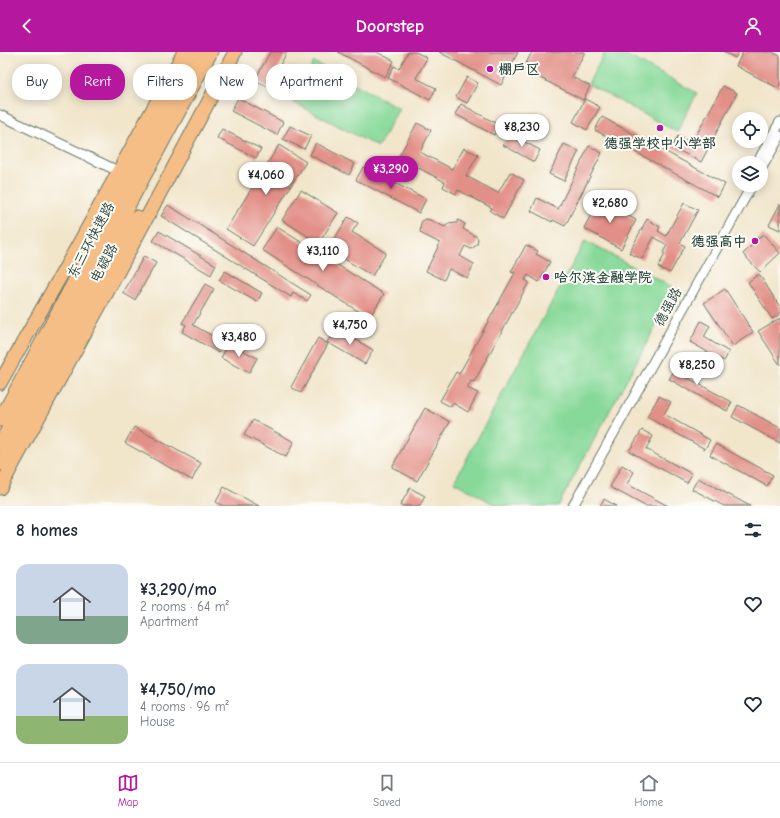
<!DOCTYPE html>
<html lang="en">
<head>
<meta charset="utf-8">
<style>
	body { margin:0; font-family:"Comic Neue","LXGW WenKai TC",sans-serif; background:#f2f2f3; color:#1f2937; height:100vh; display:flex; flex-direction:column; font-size:15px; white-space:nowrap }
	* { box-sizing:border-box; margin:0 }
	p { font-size:13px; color:#747a83 }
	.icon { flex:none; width:22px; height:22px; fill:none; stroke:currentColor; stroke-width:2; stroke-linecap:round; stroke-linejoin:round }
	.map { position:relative; height:454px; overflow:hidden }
	.details { display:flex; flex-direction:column; background:#fff; flex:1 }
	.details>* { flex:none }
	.top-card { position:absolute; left:12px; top:12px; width:400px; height:36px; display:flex; gap:8px }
	.controls { position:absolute; left:732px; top:60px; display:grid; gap:8px }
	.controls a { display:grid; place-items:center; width:36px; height:36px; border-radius:50%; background:#fff; box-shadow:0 2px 10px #0003; font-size:20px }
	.price { position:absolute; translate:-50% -34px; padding:0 9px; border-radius:14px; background:#fff; color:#222; font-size:13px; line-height:26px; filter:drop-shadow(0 1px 2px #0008) }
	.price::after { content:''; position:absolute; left:50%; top:24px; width:12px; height:9px; margin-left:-6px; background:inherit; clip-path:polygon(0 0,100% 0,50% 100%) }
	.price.active { background:#b5179e; color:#fff }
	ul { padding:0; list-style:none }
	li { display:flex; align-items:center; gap:12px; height:100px; padding:0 16px }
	li span { display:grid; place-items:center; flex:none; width:112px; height:80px; border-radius:12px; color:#555 }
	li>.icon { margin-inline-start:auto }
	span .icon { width:48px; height:48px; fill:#fffc; stroke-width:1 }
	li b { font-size:17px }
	h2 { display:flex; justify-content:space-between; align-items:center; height:48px; padding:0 16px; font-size:17px }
	.pill { padding:0 14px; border-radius:16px; background:#fff; box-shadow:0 2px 10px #0003; font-size:14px; line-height:36px }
	.pill.active { background:#b5179e; color:#fff }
	header { display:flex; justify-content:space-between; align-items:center; height:52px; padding:0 16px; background:#b5179e; color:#fff; font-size:18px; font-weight:600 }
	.dock { display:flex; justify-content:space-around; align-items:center; height:56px; border-top:1px solid #e0e1e3; background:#fff; font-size:11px; color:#747a83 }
	.dock a { display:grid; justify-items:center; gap:2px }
	.dock .active { color:#b5179e }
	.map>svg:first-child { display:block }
	.green { fill:#87d999; stroke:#538b66 }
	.building { fill:#e28f87 }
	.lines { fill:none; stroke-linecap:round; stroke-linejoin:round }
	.minor-casing { stroke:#687868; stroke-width:11 }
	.highway-casing { stroke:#687868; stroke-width:15 }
	.minor { stroke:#fff; stroke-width:9 }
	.highway { stroke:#f6be87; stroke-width:13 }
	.poi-dot { fill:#b5179e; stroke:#fdfcf7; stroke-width:1.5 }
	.labels { text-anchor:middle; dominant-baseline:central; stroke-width:4; stroke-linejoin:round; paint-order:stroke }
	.poi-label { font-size:14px; font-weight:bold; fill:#1f3d34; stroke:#fdfcf7; text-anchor:start }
	.street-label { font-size:14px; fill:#1f3d34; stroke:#fdfcf7 }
</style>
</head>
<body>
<header><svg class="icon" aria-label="back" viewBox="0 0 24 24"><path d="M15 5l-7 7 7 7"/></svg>Doorstep<svg class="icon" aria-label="person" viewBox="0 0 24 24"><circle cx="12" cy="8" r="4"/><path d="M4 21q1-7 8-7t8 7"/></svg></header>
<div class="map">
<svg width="780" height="454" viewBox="0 0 780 454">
	<rect width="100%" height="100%" fill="#fdfcf7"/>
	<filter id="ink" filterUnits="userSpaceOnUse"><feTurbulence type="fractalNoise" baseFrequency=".025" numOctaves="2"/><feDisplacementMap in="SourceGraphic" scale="8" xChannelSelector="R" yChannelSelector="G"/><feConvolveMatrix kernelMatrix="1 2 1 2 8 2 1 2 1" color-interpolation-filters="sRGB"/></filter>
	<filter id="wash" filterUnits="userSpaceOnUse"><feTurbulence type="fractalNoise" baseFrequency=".012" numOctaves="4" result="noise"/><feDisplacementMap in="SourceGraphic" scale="16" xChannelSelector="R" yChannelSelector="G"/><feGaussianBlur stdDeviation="0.9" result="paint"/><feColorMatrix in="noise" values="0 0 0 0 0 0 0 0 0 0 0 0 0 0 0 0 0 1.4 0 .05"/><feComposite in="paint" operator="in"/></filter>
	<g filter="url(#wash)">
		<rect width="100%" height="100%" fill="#f1e5ca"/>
		<path class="green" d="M605,0h16l76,41 -20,39 -89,-48z
			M314,10l85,46 -21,39 -85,-45z
			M585,189l91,48 -118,217h-60l-44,-24z"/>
		<g id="blocks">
			<path class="building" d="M270,0h17l-13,24 7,3 -6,12 -20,-11z
				M338,0h39l17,9 -9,16z
				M408,0h8l11,6 -11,20 20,10 -6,12 -42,-22 6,-12 5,3z
				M439,0h79l-17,33z
				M532,0h53l-13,25 18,9 -7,14 -60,-31z
				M724,0h15l-4,6z
				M743,0h29l8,4v29l-2,3 -42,-22z
				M467,25l11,6 -11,20 -11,-6z
				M723,34l14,7 -36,69 -29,-15 6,-11 14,7z
				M238,46l45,24 -6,13 -46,-24z
				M585,47l15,8 -13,23 -14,-8z
				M461,52l38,21 -5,10 -39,-21z
				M602,65l123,67 -7,13 -123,-67z
				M417,71l14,7 -11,22 32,17 12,-21 14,7 -12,21 32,17 12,-21 14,8 -21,39 -13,-8 2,-3 -34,-18 -2,4 -13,-7 2,-5 -34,-18 -2,5 -13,-7z
				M290,74l21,10 -7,13 -21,-10z
				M222,77l39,20 -5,9 -39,-20z
				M509,82l31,16 -6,12 -31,-17z
				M316,91l39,21 -6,11 -39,-20z
				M564,92l15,7 -15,30 -15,-7z
				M279,93l27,17 -53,84 -27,-17z
				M589,94l13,7 -37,73 -12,-6 -1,2 -21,-11 6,-13 21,11z
				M363,115l63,32 -7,14 -63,-33z
				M301,138l37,23 -19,30 -37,-23z
				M599,148l37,20 -15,29 -37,-21z
				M684,151l14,7 -18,33 5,3 -15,27 -12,-6 7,-13 -2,-1 4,-8 -13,-8 -12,22 -13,-6 18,-34 13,8 -2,4 8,5z
				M780,152v26l-11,-5z
				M168,153l143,90 -4,6 -14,-8 -2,4 -130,-81z
				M348,165l10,6 -6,9 34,21 -14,23 -44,-27z
				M426,167l4,1 15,7 3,-3 9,-1 1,-3 7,4 -2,5 14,8 1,2 -1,6 -6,4 -6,-3 -5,10 14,8 -7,14 -18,-9 -5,11 -18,-9 14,-28 -18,-9 -2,-2 1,-9 1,-2z
				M277,175l107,67 -15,24 -107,-68z
				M159,179l57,34 -5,10 -58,-34z
				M763,182l17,19 -20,19 -17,-18z
				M526,193l12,6 -2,3 14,8 -11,20 -11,-7 -3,5 4,2 -55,100 -3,-1 -4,7 11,5 -10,19 -15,-9 -2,4 -11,-6 16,-29 3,2 56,-101 -4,-1z
				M144,204l12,7 -21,37 -12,-7z
				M225,219l37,22 -5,9 -38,-22z
				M759,222l21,33v7l-8,5 -24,-37z
				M205,232l9,5 -21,36 32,18 -6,10 -37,-21 4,-7 -4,-2z
				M725,237l28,43 -20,14 -29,-43z
				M780,266v47l-22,-34z
				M701,269l9,5 -6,11 25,15 -5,9 -34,-19z
				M336,276l37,22 -8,14 -38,-22z
				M318,286l10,6 -27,49 -10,-6z
				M229,291l28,15 -8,15 -28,-15z
				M682,306l11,6 -7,13 46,25 -5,9 -58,-32z
				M659,344l12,6 -7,12 46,26 -5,9 -58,-32z
				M738,353l42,23v15l-48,-26z
				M425,356l25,14 -33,59 -25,-14z
				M253,368l41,22 -8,15 -42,-22z
				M134,375l67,36 -9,17 -67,-37z
				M642,378l11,6 -7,13 46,25 -5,9 -58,-32z
				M716,392l57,31 -6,11 -57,-31z
				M622,413l12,7 -7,12 41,22h-23l-35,-19z
				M698,426l52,28h-26l-32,-17z
				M224,435l35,19h-36l-7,-4z
				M410,436l15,8 -5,10h-20z
				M604,447l12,7h-16z"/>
		</g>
	</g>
	<g filter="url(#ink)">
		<use href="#blocks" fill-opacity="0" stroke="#687868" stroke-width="1"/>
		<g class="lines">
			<defs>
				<path id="minor" d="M0,63l118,56
					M757,111l23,-41
					M761,117l19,-33
					M573,454l179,-321"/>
				<path id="highway" d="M0,331l81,-143 103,-188
					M0,368l197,-368
					M0,392l211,-392
					M0,412l137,-247
					M0,436l104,-190 131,-246"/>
			</defs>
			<use href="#minor" class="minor-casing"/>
			<use href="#highway" class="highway-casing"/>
			<use href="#minor" class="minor"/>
			<use href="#highway" class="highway"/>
		</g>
	</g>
	<g class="poi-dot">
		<circle cx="490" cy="17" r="4"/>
		<circle cx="660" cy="76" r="4"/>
		<circle cx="755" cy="189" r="4"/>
		<circle cx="546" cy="225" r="4"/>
	</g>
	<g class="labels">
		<g class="poi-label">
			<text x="498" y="17">棚户区</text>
			<text x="660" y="91" text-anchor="middle">德强学校中小学部</text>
			<text x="747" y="189" text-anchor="end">德强高中</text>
			<text x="554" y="225">哈尔滨金融学院</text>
		</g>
		<g class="street-label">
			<text transform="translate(91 188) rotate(-62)">东三环快速路</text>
			<text transform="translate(104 211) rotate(-62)">电碳路</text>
			<text transform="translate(668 255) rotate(-61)">德强路</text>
		</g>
	</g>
</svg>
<div class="controls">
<a><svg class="icon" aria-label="locate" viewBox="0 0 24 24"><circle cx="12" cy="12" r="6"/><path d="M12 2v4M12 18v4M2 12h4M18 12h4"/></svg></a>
<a><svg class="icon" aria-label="layers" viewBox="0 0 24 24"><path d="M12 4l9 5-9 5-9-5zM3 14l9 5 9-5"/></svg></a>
</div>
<b class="price" style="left:522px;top:96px">¥8,230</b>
<b class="price active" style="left:391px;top:138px">¥3,290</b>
<b class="price" style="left:266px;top:144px">¥4,060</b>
<b class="price" style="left:610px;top:172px">¥2,680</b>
<b class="price" style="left:323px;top:220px">¥3,110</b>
<b class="price" style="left:350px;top:294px">¥4,750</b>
<b class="price" style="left:239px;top:306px">¥3,480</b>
<b class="price" style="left:697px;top:334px">¥8,250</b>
<div class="top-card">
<a class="pill">Buy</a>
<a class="pill active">Rent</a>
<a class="pill">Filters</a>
<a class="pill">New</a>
<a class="pill">Apartment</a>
</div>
</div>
<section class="details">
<h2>8 homes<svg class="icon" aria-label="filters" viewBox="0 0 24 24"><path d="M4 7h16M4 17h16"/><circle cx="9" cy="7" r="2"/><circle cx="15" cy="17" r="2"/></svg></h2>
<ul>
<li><span style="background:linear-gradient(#c9d6e8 65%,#7fa58c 0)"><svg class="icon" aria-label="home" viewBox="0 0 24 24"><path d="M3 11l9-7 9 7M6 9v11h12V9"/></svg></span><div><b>¥3,290/mo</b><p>2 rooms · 64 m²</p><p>Apartment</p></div><svg class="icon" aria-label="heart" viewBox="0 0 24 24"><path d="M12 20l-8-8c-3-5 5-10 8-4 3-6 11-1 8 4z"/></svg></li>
<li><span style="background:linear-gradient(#c9d6e8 65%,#8fb573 0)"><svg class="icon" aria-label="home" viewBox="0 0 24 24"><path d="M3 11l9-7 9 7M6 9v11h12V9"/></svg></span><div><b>¥4,750/mo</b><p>4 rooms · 96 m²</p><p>House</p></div><svg class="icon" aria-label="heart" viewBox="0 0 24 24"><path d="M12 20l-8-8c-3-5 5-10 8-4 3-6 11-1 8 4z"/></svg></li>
</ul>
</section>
<nav class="dock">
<a class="active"><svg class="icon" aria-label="map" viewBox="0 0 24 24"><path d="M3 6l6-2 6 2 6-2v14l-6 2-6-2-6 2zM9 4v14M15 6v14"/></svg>Map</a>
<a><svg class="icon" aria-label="saved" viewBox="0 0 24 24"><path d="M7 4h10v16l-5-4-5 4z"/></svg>Saved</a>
<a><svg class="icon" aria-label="home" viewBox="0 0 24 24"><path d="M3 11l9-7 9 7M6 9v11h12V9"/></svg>Home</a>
</nav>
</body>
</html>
